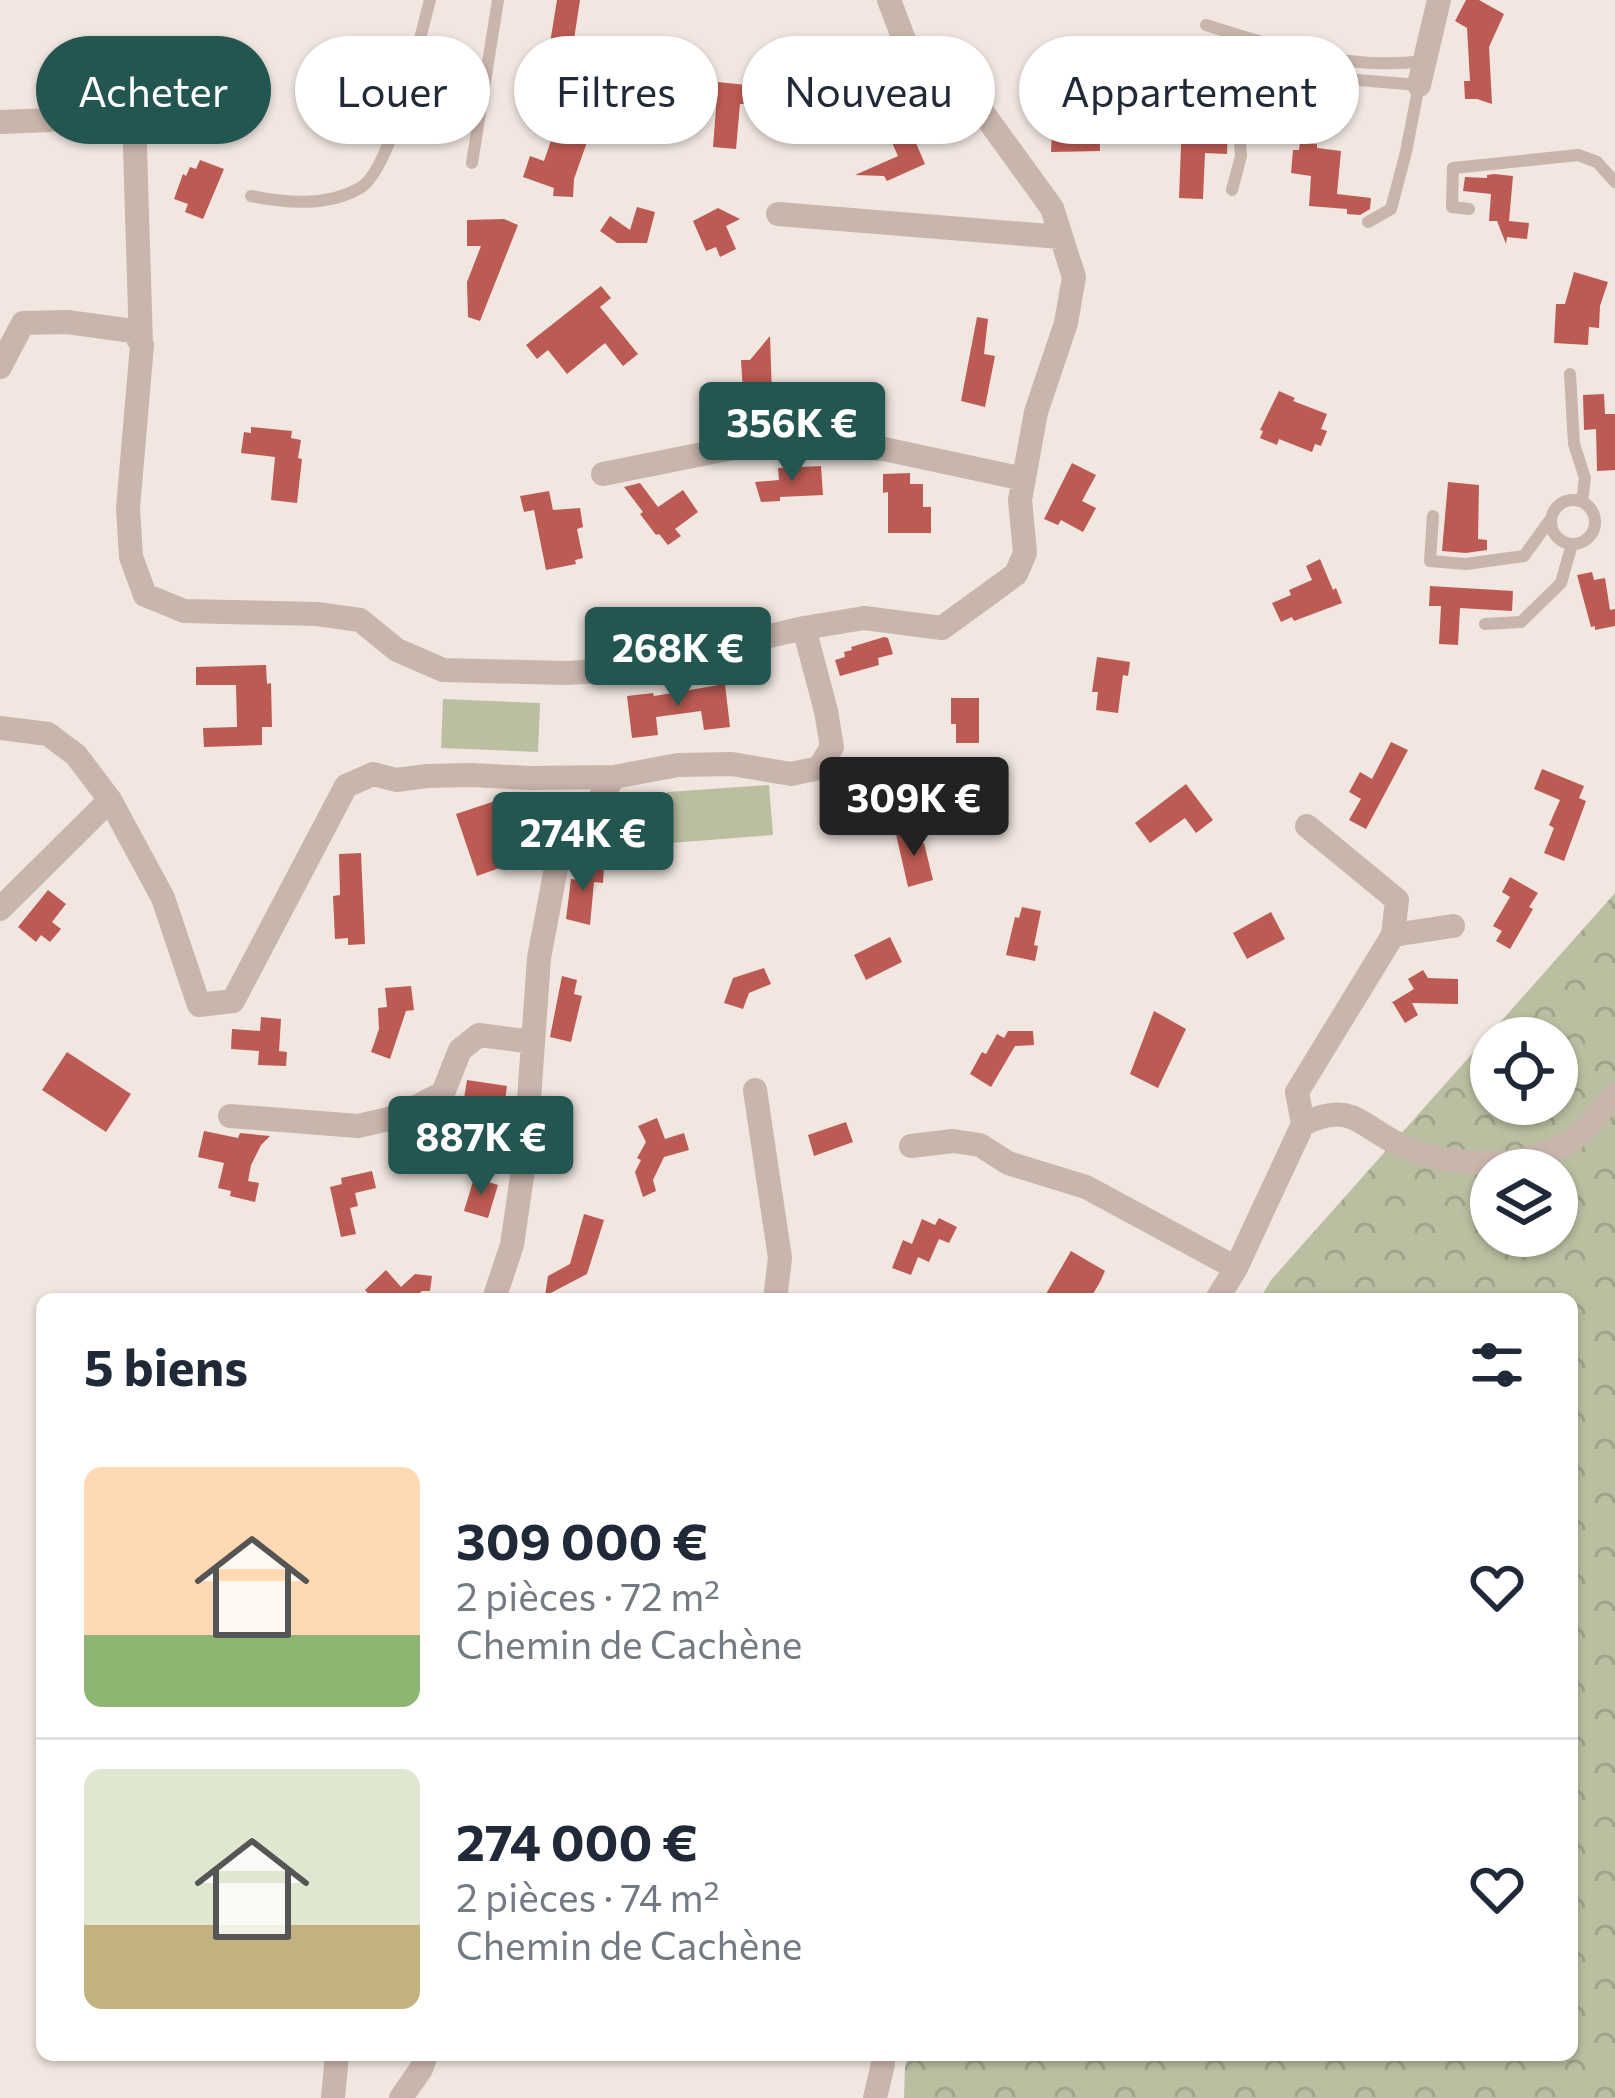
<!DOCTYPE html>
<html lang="fr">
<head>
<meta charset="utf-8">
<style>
	body { margin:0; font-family:Commissioner,sans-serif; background:#f2f2f3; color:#1f2937; height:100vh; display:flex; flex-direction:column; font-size:45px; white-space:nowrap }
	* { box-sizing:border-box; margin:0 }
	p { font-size:39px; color:#747a83 }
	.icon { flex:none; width:66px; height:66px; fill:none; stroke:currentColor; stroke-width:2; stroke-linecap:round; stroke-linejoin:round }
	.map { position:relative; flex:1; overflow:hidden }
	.sheet { position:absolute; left:36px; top:1293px; width:1542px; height:768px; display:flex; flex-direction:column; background:#fff; border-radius:18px; box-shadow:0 3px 9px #0004 }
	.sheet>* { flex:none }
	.top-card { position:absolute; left:36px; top:36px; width:1545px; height:108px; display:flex; gap:24px }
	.controls { position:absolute; left:1470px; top:1017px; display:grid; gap:24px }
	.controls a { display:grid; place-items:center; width:108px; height:108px; border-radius:50%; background:#fff; box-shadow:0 3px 9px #0004; font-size:60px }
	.price { position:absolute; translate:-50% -102px; padding:0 27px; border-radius:12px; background:#235651; color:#fff; font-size:39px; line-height:78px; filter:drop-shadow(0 3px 6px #0008) }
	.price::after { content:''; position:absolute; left:50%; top:72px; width:36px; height:27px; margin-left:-18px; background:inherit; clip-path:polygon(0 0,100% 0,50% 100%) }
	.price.active { background:#222; color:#fff }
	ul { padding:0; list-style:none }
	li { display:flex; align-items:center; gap:36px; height:300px; padding:0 48px }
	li+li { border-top:3px solid #e0e1e3 }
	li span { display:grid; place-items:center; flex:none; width:336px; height:240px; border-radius:18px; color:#555 }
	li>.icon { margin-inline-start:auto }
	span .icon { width:144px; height:144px; fill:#fffc; stroke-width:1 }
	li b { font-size:51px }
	h2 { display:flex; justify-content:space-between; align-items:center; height:144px; padding:0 48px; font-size:51px }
	.tag { padding:0 42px; border-radius:54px; background:#fff; box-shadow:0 3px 9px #0004; font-size:42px; line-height:108px }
	.tag.active { background:#235651; color:#fff }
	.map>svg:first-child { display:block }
	.forest { fill:url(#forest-crowns); fill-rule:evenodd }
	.garden { fill:#babfa1 }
	.building { fill:#bc5b53 }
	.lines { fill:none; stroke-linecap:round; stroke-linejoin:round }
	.lane { stroke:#c8b5ac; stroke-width:12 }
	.street { stroke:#c8b5ac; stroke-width:24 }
</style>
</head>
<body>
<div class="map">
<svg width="1615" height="2098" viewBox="0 0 1615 2098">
	<defs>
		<pattern id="forest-crowns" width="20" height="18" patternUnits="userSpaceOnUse" patternTransform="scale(3)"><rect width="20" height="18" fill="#babfa1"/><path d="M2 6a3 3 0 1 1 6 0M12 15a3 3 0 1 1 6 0" fill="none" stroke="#a0a48b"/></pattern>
	</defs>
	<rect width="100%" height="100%" fill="#f1e6e0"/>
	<path class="forest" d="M1615,893v1205h-711l1,-31 4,-12h663v-756h-312l11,-19zM1491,1038h66v66h-66zM1491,1170h66v66h-66z"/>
	<path class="garden" d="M443,699l97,4 -2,49 -97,-4z
		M769,785l4,50 -103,8 -3,-51z"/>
	<path class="building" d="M557,0h23l-7,46 -23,-3z
		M1466,0h13l25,14 -15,33 3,57 -15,-5h-12l-1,-18h6l-3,-53 -12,-7z
		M718,82l28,3 -2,19h-4l-4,45 -23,-2z
		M567,94l24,8 6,-6 12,10 -6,8 4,4 -9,11 -5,-4 -19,54 -1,18 -20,-1 1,-8 -31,-11 7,-21 14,5z
		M1183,95l25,1 -1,30 21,1 -1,27 -22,-1 -2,46 -24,-1z
		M1099,108l1,43 -49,1 2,-40h7v-3z
		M909,127l16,37 -38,17 -3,-5 -29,-1 43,-19 -9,-20z
		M1300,142l17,2v4l24,3 -4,43 34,4 -1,11 -10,6 -13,-1v-5l-38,-3 2,-30 -20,-3 2,-23h6z
		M200,160l24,9 -21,50 -18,-7 3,-8 -14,-5 9,-25 3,2 4,-9 6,2z
		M1494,174l19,2 -4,45 20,2 -2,16 -20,-2 -1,7 -9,-23h-8l2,-27 -28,-3 2,-14 22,1v-3z
		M637,207l18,5 -8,31h-30l-17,-12 10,-15 20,14z
		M718,208l22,11 -14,7 10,23 -16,8 -4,-10 -10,4 -13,-30z
		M504,219l14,6 -38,96 -12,-4 -1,-35 14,-36h-14v-26z
		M1574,272l34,10 -8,24 -1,22 -10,-1 -1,18 -34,-2 2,-39h9z
		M601,286l10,12 -11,9 38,47 -15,12 -18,-23 -38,31 -19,-24 -11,9 -11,-14z
		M977,317l11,2 -4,35 11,2 -10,51 -24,-6z
		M770,336l2,58 -7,1 -4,30 -20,3 -6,-20 9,1 -3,-49h9z
		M1279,391l16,7 -2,3 34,13 -6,15 6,2 -6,15 -6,-2 -3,8 -33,-13 -2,6 -17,-7 3,-7 -3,-1z
		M1604,394l1,20h10v56l-18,1 -1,-42 -12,1 -1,-35z
		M251,427l41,4 -1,7 10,2 -3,18 4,1 -5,44 -26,-3 4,-43 -34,-4 3,-21 7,1z
		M1072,463l24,12 -14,26 14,7 -13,24 -22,-12 -3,5 -14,-6z
		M821,466l2,29 -43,2v4l-19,1 -6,-20 24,-2 -1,-12z
		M910,473v11h13v23h8v26h-43v-41l-5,1v-19z
		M1448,482l31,3 -1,54 9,1v10l-21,3 -24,-2z
		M640,483l18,24 25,-17 15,22 -23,17 6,7 -13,9 -9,-11 -3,1 -16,-21 3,-2 -19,-25z
		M549,491l4,19 27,-2 3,19 -6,2 6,29 -8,2 1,4 -30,6 -12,-60 -10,2 -4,-16z
		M1320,559l13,31 3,-2 6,15 -48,18 -2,-4 -11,5 -9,-19 19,-8 -2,-5 23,-10 -6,-14z
		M1592,572l2,8 11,-2 5,32 5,-1v17l-20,4v-4l-4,1 -14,-52z
		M1430,586l83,5 -1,20 -52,-3 -2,37 -19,-1 2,-38h-12z
		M884,637l4,1 5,16 -15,4 1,7 -39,11 -5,-16 10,-3 -1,-5 8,-2 -1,-3z
		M1097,657l33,5 -2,14 -5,-1 -5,38 -22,-3 2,-18h-6z
		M266,665l1,19 4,-1 1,44h-10v18l-58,2 -1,-19 34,-1 -1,-42h-40v-18z
		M725,684l5,43 -26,3 -3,-19 -45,6 2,18 -26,3 -5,-42 26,-3 1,3z
		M951,698h28v45h-23v-19h-5z
		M1391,742l17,8 -42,79 -17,-9 12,-21 -12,-7 11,-20 12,7z
		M1542,769l42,17 -5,12 7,3 -22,60 -20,-8 10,-25 -5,-3 11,-25 -26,-11z
		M1186,784l27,36 -17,13 -11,-15 -35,25 -15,-20z
		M495,801l21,61 -39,14 -21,-62z
		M914,830l3,14 7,-1 9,37 -25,7 -12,-53z
		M361,853l4,91 -17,1v-7l-13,1 -2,-43 7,-1 -1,-41z
		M581,865l23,2 -1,16 -9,-1 -4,43 -24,-6 5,-40 8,1z
		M1510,877l28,16 -9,14 4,2 -23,40 -14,-8 6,-10 -9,-5 17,-29 -8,-5z
		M48,890l18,14 -14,18 9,7 -11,13 -9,-7 -5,7 -18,-15z
		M1022,907l19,4 -7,34 4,1 -3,15 -29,-6 9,-38 4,1z
		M1271,912l14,27 -38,20 -14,-26z
		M890,937l12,25 -36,18 -12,-25z
		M764,968l7,16 -22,9 -6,16 -19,-6 9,-25z
		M1423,970l5,8 30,1v25l-46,-1 6,12 -13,8 -12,-20h-2l23,-14 -6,-10z
		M562,976l15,4 -3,14 8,2 -11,46 -21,-5z
		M411,986l3,24 -8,1 -16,48 -19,-7 8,-23 -1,-21 9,-1 -2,-19z
		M1154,1011l32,18 -28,59 -28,-14z
		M261,1017l20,2 -2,32 8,1 -1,14 -28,-1 1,-14 -28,-2 1,-20 28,2z
		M1008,1031h25l1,14 -19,1 -24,41 -21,-13 12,-22 4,2 11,-20 7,4z
		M67,1052l64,42 -25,38 -64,-42z
		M467,1080l40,6 -6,46h9l-3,31 -35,-41 -4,17 -22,-3 4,-23 15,1 -3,-3z
		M657,1118l8,21 19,-6 5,17 -25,7 -11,23 3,11 -13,6 -8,-25 6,-12 -4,-2 9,-16 -8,-16z
		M846,1122l7,20 -39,14 -6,-21z
		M204,1131l34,7 2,-5 30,3 -9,9 -10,20 -3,16 11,2 -4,19 -25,-6 1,-5 -13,-3 6,-25 -26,-6z
		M372,1171l4,17 -21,5 3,13 -8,2 6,26 -15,3 -11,-50 12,-3 -1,-6z
		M474,1178l24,7 -10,33 -24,-7z
		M584,1214l20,6 -17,54 -42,22 3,-20 22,-12z
		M939,1218l18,9 -8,16 -10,-4 -10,23 -11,-5 -7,18 -19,-7 11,-28 9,4 10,-25 13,6z
		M1071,1251l34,20 -5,11 -10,17h-47z
		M386,1270l15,17 14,-13 17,2 -2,15h-8l-9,8h-40l-8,-9z"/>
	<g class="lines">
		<path class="lane" d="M1206,25c69,22 143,46 217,36
			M472,163l26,-163
			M1232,190l9,-34 -6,-86 184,15 -13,67 -15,57 -23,13
			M251,196c35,7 76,11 109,-8 32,-18 59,-149 70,-188
			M1469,209l-17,-2 1,-39 125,-13 19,7 18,20
			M1570,374l4,70 11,34 -3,23
			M1551 522a22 22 0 1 1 44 0a22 22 0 1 1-44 0Z
			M1433,516l-3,45 36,3 58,-8 26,-36
			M1485,624l36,-2 40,-39 11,-39"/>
		<path class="street" d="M1419,85l20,-85
			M0,122l50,-2 54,-15h20l10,10 7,229
			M778,214l283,23
			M0,367l23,-44 44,-1 66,9 9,14 -14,163 3,49 14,38 39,16 133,3 43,6 37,30 46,20 122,3 59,-3 180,-42
			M603,474l175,-35 106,10 140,30
			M0,728l48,6 28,21 34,45
			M1307,826l90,74 -4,35
			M0,909l110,-109 53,98 36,107 34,-4 113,-215 27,-12 23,6 31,-4 44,-1 59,3 84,-1
			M755,1090l25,168 -5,41
			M230,1116l128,10 39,-9 46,-24 17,-43 19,-15 54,7
			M1303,1124l-6,-32 96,-157 60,-9
			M911,1146l42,-5 27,4 28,18 78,24 150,81
			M494,1299l18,-54 13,-89 14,-198 18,-95 57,-86 64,-12 54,-1 59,10 28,-6 13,-21 -6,-36 -22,-83 60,-10 78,10 74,-54 9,-21 -5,-53 16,-88 30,-89 8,-46 -22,-69 -74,-102 -69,-53 -20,-53
			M1217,1299l19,-31 67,-144c52,-25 58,5 102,23 49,20 118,24 164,-5 17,-11 32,-32 46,-47
			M333,2098l4,-43
			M401,2098l20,-29 5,-14
			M875,2098l8,-34 -1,-9"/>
	</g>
</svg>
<div class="controls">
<a><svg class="icon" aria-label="locate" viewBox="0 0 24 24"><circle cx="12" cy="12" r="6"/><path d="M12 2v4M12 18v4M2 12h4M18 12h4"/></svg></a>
<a><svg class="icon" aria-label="layers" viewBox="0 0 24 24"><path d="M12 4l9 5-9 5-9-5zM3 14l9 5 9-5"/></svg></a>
</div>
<b class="price" style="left:792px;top:484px">356K €</b>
<b class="price" style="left:678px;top:709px">268K €</b>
<b class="price active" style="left:914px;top:859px">309K €</b>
<b class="price" style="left:583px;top:894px">274K €</b>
<b class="price" style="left:481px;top:1198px">887K €</b>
<div class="top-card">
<a class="tag active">Acheter</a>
<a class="tag">Louer</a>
<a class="tag">Filtres</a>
<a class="tag">Nouveau</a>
<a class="tag">Appartement</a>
</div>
<section class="sheet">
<h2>5 biens<svg class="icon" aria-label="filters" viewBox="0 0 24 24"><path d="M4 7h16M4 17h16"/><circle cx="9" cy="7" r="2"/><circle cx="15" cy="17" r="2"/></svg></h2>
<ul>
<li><span style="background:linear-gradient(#ffd9b3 70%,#8fb573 0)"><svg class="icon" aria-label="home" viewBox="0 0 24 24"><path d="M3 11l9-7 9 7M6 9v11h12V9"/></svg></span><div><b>309 000 €</b><p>2 pièces · 72 m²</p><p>Chemin de Cachène</p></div><svg class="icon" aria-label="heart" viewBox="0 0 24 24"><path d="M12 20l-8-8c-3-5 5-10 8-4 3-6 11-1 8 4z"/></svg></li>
<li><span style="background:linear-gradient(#dfe7d0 65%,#c2b280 0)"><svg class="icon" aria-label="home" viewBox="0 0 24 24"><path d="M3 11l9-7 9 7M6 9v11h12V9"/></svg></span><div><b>274 000 €</b><p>2 pièces · 74 m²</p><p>Chemin de Cachène</p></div><svg class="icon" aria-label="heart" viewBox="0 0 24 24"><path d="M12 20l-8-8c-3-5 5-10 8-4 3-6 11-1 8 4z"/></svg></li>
</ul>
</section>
</div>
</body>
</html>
